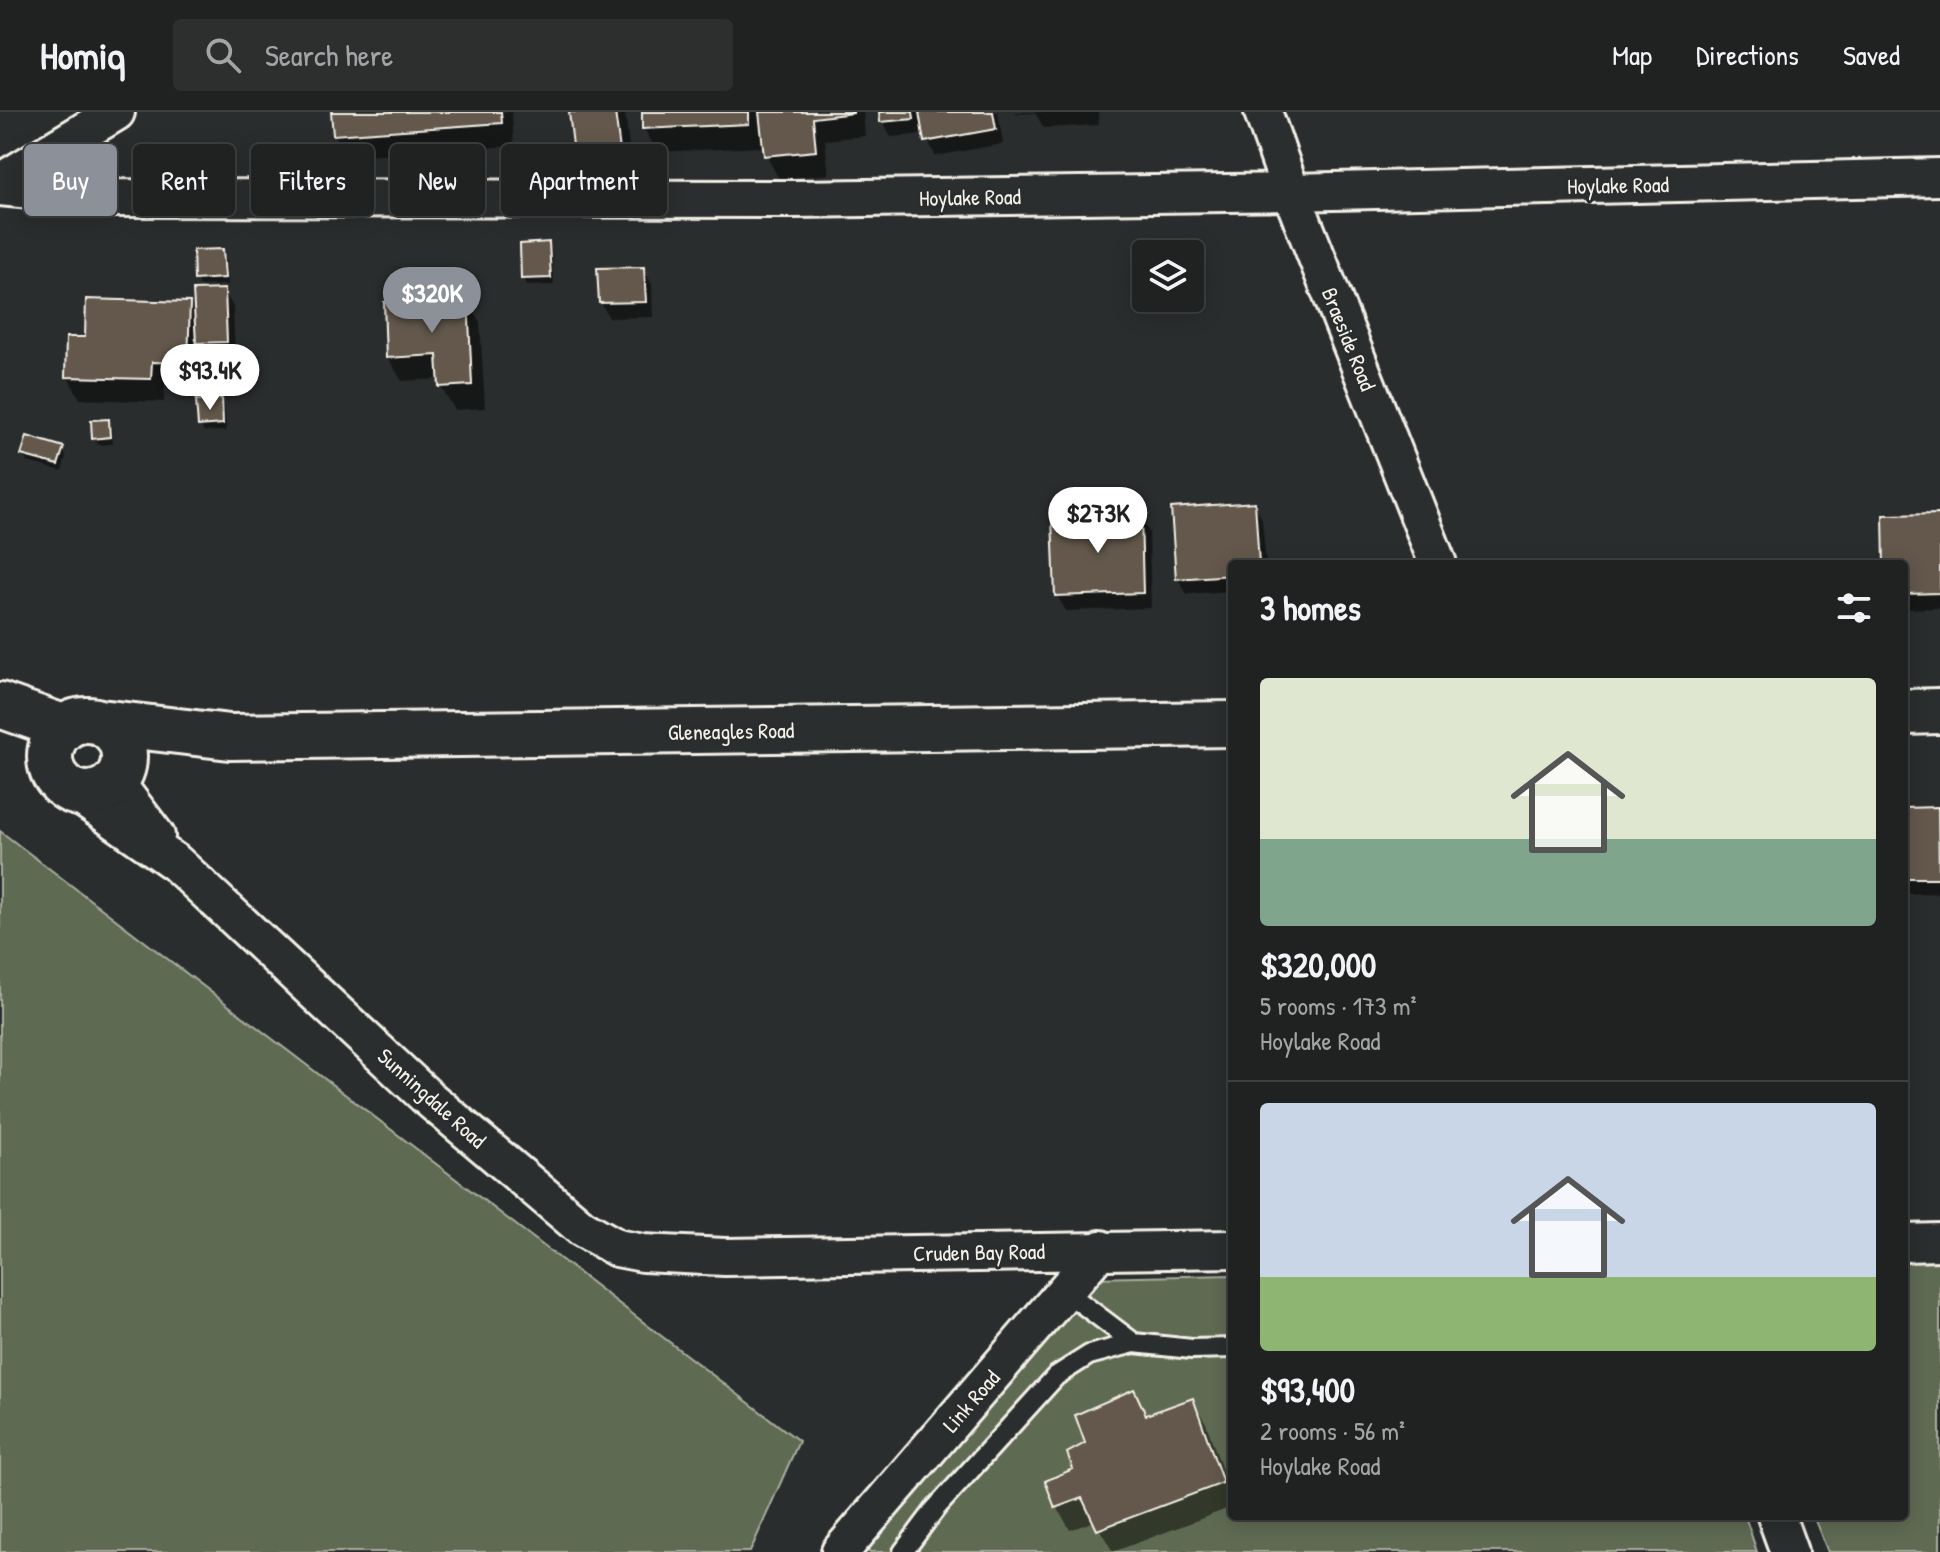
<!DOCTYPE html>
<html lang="en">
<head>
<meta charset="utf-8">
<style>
	body { margin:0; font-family:"Patrick Hand",sans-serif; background:#2d2f2f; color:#f1f3f6; height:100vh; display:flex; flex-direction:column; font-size:30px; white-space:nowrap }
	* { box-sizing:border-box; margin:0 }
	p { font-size:26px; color:#a2a4a5 }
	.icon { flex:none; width:44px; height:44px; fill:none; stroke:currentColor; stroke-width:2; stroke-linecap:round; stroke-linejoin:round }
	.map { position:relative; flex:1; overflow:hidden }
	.panel { position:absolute; left:1228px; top:448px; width:680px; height:960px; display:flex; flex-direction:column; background:#202222; border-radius:8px; box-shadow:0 4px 20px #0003,0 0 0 2px #3d3f40 }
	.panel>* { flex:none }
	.top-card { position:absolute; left:24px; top:32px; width:760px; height:72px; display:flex; gap:16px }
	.fabs { position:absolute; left:1132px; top:128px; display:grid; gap:16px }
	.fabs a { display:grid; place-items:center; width:72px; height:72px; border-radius:8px; background:#202222; box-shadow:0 4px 20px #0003,0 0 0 2px #3d3f40; font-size:40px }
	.price { position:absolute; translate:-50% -68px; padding:0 18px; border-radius:28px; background:#fff; color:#222; font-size:26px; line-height:52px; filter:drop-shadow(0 2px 4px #0008) }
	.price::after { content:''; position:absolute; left:50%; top:48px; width:24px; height:18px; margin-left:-12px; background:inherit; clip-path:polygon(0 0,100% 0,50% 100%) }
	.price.active { background:#8c9099; color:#fff }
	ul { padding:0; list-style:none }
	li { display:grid; align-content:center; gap:16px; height:424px; padding:0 32px }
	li+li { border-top:2px solid #3d3f40 }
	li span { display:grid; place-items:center; height:248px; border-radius:8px; color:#555 }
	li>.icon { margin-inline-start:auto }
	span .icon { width:144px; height:144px; fill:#fffc; stroke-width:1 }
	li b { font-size:34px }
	h2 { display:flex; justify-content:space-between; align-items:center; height:96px; padding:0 32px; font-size:34px }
	.pill { padding:0 28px; border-radius:8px; background:#202222; box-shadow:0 4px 20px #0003,0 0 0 2px #3d3f40; font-size:28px; line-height:72px }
	.pill.active { background:#8c9099; color:#fff }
	header { display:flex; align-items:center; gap:48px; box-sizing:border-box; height:112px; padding:0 40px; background:#202222; border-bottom:2px solid #3d3f40 }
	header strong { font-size:38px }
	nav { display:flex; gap:44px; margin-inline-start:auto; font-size:28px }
	.search { width:560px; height:72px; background:#2d2f2f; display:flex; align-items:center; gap:20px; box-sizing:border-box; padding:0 28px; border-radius:8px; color:#a2a4a5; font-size:30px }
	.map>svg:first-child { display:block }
	.green { fill:#5e6b53; stroke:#a9ae9e; stroke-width:2 }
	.shadow { fill:#0007 }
	.building { fill:#63594b; stroke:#f4f1e8; stroke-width:2 }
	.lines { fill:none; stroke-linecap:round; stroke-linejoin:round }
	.lane-casing { stroke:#f4f1e8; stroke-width:24 }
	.street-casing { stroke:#f4f1e8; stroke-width:42 }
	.secondary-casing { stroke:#f4f1e8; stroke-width:50 }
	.lane { stroke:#2a2d2e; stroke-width:18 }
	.street { stroke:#2a2d2e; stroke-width:36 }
	.secondary { stroke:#2a2d2e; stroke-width:44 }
	.labels { text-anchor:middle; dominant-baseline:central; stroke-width:6; stroke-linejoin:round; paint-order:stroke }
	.street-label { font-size:22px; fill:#f4f1e8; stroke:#2a2d2e }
</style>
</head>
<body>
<header>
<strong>Homiq</strong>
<div class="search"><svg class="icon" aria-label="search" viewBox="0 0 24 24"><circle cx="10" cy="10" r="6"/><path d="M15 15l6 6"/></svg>Search here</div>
<nav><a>Map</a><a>Directions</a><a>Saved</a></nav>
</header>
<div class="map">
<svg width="1940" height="1440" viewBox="0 0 1940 1440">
	<rect width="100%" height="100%" fill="#2a2d2e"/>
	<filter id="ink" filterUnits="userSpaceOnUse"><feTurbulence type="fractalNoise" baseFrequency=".0125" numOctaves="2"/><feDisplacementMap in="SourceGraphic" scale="16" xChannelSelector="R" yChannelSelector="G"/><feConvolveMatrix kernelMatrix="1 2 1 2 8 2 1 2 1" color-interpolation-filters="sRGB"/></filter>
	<g filter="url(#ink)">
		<path class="green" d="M0,719l799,610 -49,111h-750z
			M1940,1125v315h-112l-15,-36h91v-278z
			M1232,1163v241h513l12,36h-900l234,-274z"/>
		<path class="shadow" d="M333,0h179l2,34 -166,11 -14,-23z
			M571,0h54l10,84 -42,5 -14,-23z
			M644,0h219l2,24 -40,4 4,34 -50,5 -13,-24 -1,-8 -107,5 -14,-23z
			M881,0h117l5,32 -68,12 -10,-22 -34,3 -9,-16z
			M1015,0h83l1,13 -55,3 -9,-15 -18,1z
			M548,132l4,7 2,34 -27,1 -4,-7z
			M222,139l4,7 2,27 -28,1 -4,-7z
			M643,157l9,15 1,33 -44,1 -8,-15z
			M224,179l9,16 2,50 -28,1 -5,-10 -2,37 -35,-1 -1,18 -84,-3 -13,-23 20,-37 102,-35 8,14z
			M467,187l13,23 5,86 -30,2 -14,-23v-8l-39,2 -14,-23z
			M220,288l5,7 1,24 -22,1 -4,-7z
			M108,309l4,7 1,16 -15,1 -4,-7z
			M62,337l4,7 -4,15 -35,-9 -4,-8z
			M1254,392l8,15 4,45h-34v27l-45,3 -9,-15z
			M1140,404l9,16 2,76 -85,3 -9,-15z
			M1940,404v92l-36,1v-45h-18z
			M1937,697l3,6v78l-36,1v-84z
			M1133,1280l14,25 45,-17 14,23 26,76v8l-119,45 -18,-31 -25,9 -13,-23 19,-37z"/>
		<path class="building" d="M331,0h170l1,11 -169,12z
			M569,0h46l8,61 -46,6z
			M642,0h107v12l-107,5z
			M759,0h94v1l-40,5 3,33 -52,5z
			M879,0h34l1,7 -34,3z
			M919,0h74l3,17 -72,13z
			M549,130l2,36 -30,1 -1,-35z
			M223,137l2,29 -31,2 -1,-30z
			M644,155l2,35 -47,1 -2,-35z
			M225,177l2,53 -31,1 -3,-53z
			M468,185l4,88 -33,2 -2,-32 -51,3 -2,-56z
			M86,187l104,3 -2,61 -36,-1 -1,17 -86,-2 1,-40h19z
			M222,286l1,26 -25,2 -2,-26z
			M109,307l1,18 -18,2 -1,-19z
			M27,324l37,11 -6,18 -37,-10z
			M1255,390l4,62h-27v11l-56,4 -5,-71z
			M1141,402l2,79 -88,3 -3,-79z
			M1940,402v79l-36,1v-30h-20l-1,-49z
			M1938,695l1,71h-35v-70z
			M1134,1277l12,26 47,-17 30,85 -126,47 -15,-32 -27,10 -10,-27 28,-12 -6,-16 18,-10 -10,-28z"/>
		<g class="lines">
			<defs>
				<path id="lane" d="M1065,1179l69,52 58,6 40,-1
					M903,1440l33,-44 120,-132 33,-21 45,-12"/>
				<path id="street" d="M1263,0l28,80 147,372
					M0,70l116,-70
					M0,75l115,11 678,1 498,-7 649,-15
					M115,670l41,54
					M73,679l103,72 251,234 155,131 35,20 26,5 82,4 507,-8
					M1904,1131l36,-1
					M1776,1404l13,36
					M840,1440l261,-303"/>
				<path id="secondary" d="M0,593l63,22
					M1904,600l36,-1
					M50 645a37 37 0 1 1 74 0a37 37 0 1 1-74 0Z
					M100,610l130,15 1002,-13"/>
			</defs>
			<use href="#lane" class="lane-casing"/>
			<use href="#street" class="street-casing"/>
			<use href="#secondary" class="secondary-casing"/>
			<use href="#lane" class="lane"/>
			<use href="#street" class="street"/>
			<use href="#secondary" class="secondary"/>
		</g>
	</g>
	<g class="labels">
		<g class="street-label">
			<text transform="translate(1618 73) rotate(-1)">Hoylake Road</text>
			<text transform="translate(970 85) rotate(-1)">Hoylake Road</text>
			<text transform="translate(1349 227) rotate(68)">Braeside Road</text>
			<text transform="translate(731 619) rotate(-1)">Gleneagles Road</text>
			<text transform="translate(432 986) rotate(42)">Sunningdale Road</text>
			<text transform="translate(979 1140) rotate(-1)">Cruden Bay Road</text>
			<text transform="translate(971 1289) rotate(-49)">Link Road</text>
		</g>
	</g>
</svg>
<div class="fabs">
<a><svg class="icon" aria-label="layers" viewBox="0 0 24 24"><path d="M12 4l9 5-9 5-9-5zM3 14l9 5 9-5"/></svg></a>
</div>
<b class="price active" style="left:432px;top:223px">$320K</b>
<b class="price" style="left:210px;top:300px">$93.4K</b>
<b class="price" style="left:1098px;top:443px">$273K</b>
<div class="top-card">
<a class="pill active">Buy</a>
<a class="pill">Rent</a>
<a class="pill">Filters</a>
<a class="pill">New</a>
<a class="pill">Apartment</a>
</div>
<section class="panel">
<h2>3 homes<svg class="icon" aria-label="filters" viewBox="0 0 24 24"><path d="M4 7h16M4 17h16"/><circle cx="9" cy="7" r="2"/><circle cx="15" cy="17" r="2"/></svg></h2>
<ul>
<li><span style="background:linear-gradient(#dfe7d0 65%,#7fa58c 0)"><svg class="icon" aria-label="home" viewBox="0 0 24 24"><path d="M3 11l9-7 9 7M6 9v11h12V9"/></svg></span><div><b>$320,000</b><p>5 rooms · 173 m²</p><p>Hoylake Road</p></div></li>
<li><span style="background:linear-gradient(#c9d6e8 70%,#8fb573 0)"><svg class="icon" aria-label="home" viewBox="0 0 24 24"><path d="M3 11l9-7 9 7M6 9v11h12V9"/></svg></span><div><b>$93,400</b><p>2 rooms · 56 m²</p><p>Hoylake Road</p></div></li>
</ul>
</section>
</div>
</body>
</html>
